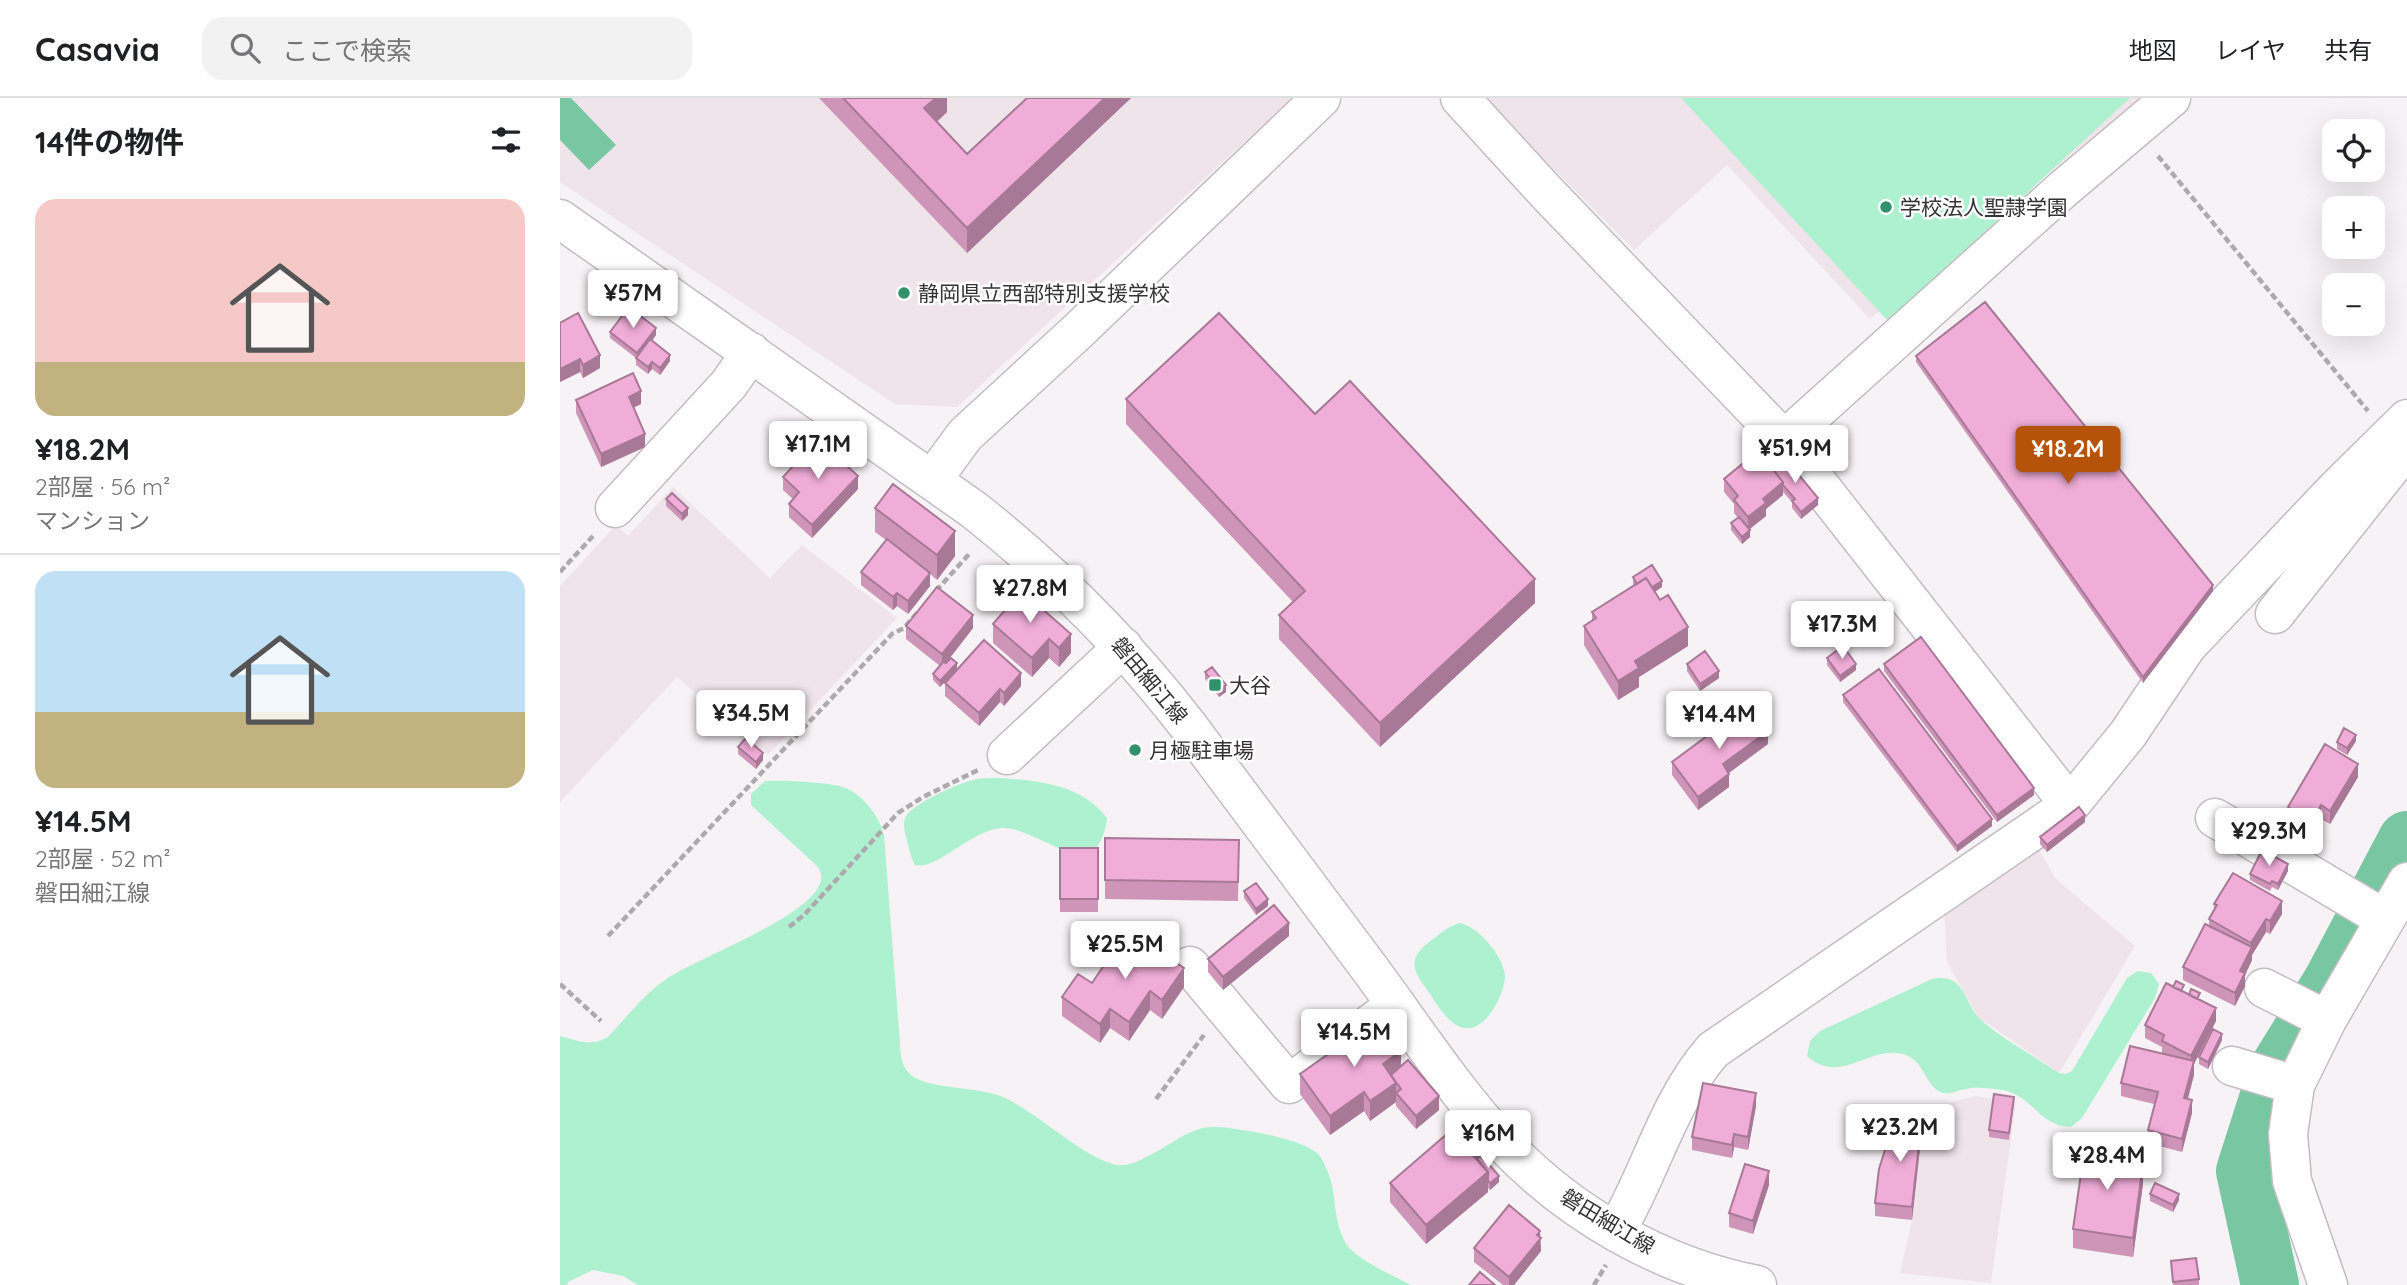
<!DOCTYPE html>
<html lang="ja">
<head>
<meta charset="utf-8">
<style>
	body { margin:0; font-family:Quicksand,"Noto Sans JP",sans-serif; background:#f2f2f2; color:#202124; height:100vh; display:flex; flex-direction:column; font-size:26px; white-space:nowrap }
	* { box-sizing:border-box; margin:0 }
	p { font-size:23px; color:#757577 }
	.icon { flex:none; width:38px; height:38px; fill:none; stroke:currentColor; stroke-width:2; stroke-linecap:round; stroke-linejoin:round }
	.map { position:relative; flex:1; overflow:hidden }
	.panel { display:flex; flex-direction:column; background:#fff; width:560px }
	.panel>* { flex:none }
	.fabs { position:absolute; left:1762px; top:21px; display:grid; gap:14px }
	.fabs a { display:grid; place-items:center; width:63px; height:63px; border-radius:14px; background:#fff; box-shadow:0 7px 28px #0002; font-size:35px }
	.price { position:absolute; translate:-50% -60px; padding:0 16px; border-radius:7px; background:#fff; color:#222; font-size:23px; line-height:46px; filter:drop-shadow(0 2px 4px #0008) }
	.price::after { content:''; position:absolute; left:50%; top:42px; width:21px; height:16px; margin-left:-10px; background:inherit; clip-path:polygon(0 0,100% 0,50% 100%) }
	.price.selected { background:#b45309; color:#fff }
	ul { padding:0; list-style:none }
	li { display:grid; align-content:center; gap:14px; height:371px; padding:0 35px }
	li+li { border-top:2px solid #e0e0e0 }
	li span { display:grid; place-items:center; height:217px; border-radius:21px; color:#555 }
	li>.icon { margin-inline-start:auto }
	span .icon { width:126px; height:126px; fill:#fffc; stroke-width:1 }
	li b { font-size:30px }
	h2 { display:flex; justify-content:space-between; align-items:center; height:84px; padding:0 35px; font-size:30px }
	header { display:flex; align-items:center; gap:42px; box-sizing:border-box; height:98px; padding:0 35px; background:#fff; border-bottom:2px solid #e0e0e0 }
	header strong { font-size:33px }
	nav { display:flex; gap:38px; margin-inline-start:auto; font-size:24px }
	.search { width:490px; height:63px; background:#f2f2f2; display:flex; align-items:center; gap:18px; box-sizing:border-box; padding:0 24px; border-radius:21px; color:#757577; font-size:26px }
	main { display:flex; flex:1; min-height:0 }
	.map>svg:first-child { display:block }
	.built { fill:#f0e4eb }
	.green { fill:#adf1d0 }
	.water { fill:#78c7a2 }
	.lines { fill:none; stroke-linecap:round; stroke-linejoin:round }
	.river { stroke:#78c7a2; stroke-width:58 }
	.minor-casing { stroke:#c2bdc0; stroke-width:41 }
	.major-casing { stroke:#c2bdc0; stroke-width:41 }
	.path { stroke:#aeaaac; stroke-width:4.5; stroke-dasharray:7 3.5; stroke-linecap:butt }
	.minor { stroke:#fff; stroke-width:38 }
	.major { stroke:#fff; stroke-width:38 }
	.wall { fill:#ce95b9 }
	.shaded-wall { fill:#a87996 }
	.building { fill:#f0add7; stroke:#a87996; stroke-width:2 }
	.poi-dot { fill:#30916b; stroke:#fff; stroke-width:2.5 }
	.labels { text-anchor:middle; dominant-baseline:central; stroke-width:5; stroke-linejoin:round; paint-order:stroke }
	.poi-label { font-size:21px; fill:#353334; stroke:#fff; text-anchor:start }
	.street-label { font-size:21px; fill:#353334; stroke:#fff }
</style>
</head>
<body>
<header>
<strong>Casavia</strong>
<div class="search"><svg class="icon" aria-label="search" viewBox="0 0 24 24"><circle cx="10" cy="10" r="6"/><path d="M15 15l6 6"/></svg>ここで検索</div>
<nav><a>地図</a><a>レイヤ</a><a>共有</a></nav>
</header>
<main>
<section class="panel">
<h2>14件の物件<svg class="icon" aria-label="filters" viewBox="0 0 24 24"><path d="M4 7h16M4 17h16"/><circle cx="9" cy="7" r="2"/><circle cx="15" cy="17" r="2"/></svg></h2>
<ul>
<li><span style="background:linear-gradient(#f6c9c9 75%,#c2b280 0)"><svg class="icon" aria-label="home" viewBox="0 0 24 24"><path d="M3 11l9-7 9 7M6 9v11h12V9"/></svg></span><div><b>¥18.2M</b><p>2部屋 · 56 m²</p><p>マンション</p></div></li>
<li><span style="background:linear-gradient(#bfe0f5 65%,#c2b280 0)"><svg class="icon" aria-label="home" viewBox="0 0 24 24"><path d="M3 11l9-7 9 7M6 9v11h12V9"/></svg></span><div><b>¥14.5M</b><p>2部屋 · 52 m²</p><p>磐田細江線</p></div></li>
</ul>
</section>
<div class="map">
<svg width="1847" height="1187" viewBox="0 0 1847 1187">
	<rect width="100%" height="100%" fill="#f7f2f5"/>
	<path class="built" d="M0,0h732l-335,309 -62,-3 -335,-222z
		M923,0h657l-270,221 -143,-154 -93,85z
		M113,389l97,91 32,-33 95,73 -129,137 -91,-78 -117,125v-216l56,-61 12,11z
		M1477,748l19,33 79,67 -76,127 -81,-56 -31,-55 -3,-54z
		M1415,998l41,6 -25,181 -91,-10 12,-53 -37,-4 16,-72 54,-40z"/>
	<path class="green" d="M1121,0h449l-242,223z
		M439,680c40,3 82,6 108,40 -9,73 -67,10 -104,10 -30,0 -66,43 -88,37 -4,-7 -5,-13 -7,-21 -2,-8 -6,-18 -3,-26 7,-15 56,-36 72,-39 7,-1 15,-1 22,-1z
		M205,683c16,-1 70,1 83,8 17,9 31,27 36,46l17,222c2,7 4,13 10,18 18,15 67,11 92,22 34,15 81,62 114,68 23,4 61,-32 86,-37 9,-2 23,-1 32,1 21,3 72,11 85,27 4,6 9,18 11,25 5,21 3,41 14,61 10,18 48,33 66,43h-773l-15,-9 -30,-6 -25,12 -1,3h-7v-249c19,5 30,11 48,1 18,-19 35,-42 57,-57 31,-22 150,-64 156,-100 1,-6 -1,-10 -4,-14l-66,-61v-11z
		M900,825c18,3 46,36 45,55 -2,19 -21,58 -45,49 -15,-6 -26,-28 -35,-40 -16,-22 -14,-32 8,-48 9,-7 16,-13 27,-16z
		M1578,873l13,2 8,11 -4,14 -73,120 -11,9c-31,0 -38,-31 -68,-37 -14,-2 -28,-4 -42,0 -7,2 -14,5 -21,2 -16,-9 -16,-32 -37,-38 -34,-9 -63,32 -96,2l3,-15 10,-10 112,-52c8,-1 14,-2 21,2 13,8 15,25 25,36 18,18 59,41 81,56l7,1 6,-3 55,-93z"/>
	<path class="water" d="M0,0h11l45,47 -27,25 -29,-30z"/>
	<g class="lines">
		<path class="river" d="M1710,1187l-25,-114 32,-100 55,-89 75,-142"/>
		<defs>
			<path id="minor" d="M900,0l87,95 237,247 278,-250 109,-92
				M1224,342l286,365
				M372,382l33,-45 112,-103 244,-234
				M55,410l114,-124 22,-32
				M1715,516l121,-153 2,-16 -3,-3
				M447,657l116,-108
				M1655,720l170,101
				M630,868l99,118 107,-79
				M1704,890l63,32
				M1672,968l63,19
				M1056,1133c35,-59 51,-128 97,-181l357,-245 58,-71 59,-88 149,-157 71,-70
				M1768,1187l-36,-104 -4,-47 7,-49 32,-65 80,-138"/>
			<path id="major" d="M0,121l414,291c81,64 152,135 215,217 59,79 119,159 178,238 44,59 85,123 135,177 66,71 160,125 255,143"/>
		</defs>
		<use href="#minor" class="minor-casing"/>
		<use href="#major" class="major-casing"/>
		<path class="path" d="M1598,58l210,255
			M0,474l33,-36
			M376,493l34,-38
			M229,829l15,-12 94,-102 25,-16 55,-27
			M48,838l284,-302 12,-6 13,-15
			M0,886l41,37
			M596,1001l48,-64
			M1034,1187l12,-20"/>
		<use href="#minor" class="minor"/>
		<use href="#major" class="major"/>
	</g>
	<path class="wall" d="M259,0h128v14l-10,10 30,32 60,-56h104l-164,155z
		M0,225l40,45 -17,10 -3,-6 -20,10z
		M50,234l46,3 -4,6 18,20 -10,14 -8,-6 -4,5 -12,-9v-7l-26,-20z
		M1356,258l297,235 -70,92 -227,-321z
		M566,301l189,15 220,189 -155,144 -101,-108v-24l14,-13 -167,-178z
		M16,302l65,4 -8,3 12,40 -44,20 -25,-54z
		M1211,369l47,38 -17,14 -9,-11v-6l-9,-10v3l-17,14v7l-17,14 1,7 -8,7 -11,-14v-7l7,-5 -4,-5v-9l-10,-12v-13z
		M223,379l75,12 -46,49 -23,-21v-13l4,-5 -10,-9z
		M106,401l22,16 -6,6 -16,-15z
		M315,410l80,48 -18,24 -7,-6v12l-22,28 -11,-8 -4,4 -32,-25v-13l25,-32 -11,-8z
		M1073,479l29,10 -7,5 33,54 -49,31v10l-21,13 -34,-55v-19l8,-5v-9l42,-26 -1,-2z
		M481,510l30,45 -12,14 -10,-9 -17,19 -39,-34v-19z
		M346,528l67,2 -27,35 11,6 -17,18 -7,-7v-6l7,-8 -34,-27z
		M1267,560l29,12 -16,12 -13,-17z
		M1127,566l32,14 -19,13 -13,-20z
		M1324,566l150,131 -37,27 -113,-151z
		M645,574l21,20 -7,5 -14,-18z
		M385,585l76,3 -17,20 -4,-4 -21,24 -34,-30z
		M1283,597l149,131 -35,26 -114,-150z
		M1796,643l-9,14 -10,-6v-7z
		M1208,646l-39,29v14l-31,23 -26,-35v-13z
		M178,649l25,13 -7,9 -18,-15z
		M1798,679l-28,47 -9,-5 -9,16 -24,-15v-13z
		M1525,724l-38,30 -7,-8v-7z
		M545,740l134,2 -1,61 -133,-2z
		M500,750h38v64h-38z
		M1728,773l-10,19 -6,-3 -2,4 -20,-11v-6z
		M684,793l24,15 -12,9 -12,-17z
		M1654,806l68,10 -12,20 -4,-2 -14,23v5l-7,15v11l-10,20 -52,-26v-13l26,-41v-7l5,-9z
		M729,838l-66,54 -15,-18v-13z
		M532,885l92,4 -22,32 -12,-9 -21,31 -19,-13 -10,15 -38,-27v-19z
		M1613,889l27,13 16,21 -22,43v11l-6,24 4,14 -10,39 -34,-9v-13l6,-26 -33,-8v-13l41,-30v-6l-17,-9v-13z
		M1662,942l-14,29 -9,-5v-7z
		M841,968l38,44 -23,19 -20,-23v-4l-26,19 -6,-10 -34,24 -30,-41v-20z
		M1454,1006l-5,36 -20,-3v-7z
		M1196,1008l-8,44 -14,-3 -2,11 -40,-8v-13z
		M1363,1023l-11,99 -37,-4v-13z
		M920,1059l19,25 -9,8 -2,-2v4l-62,52 -36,-42v-19z
		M1519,1061l27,1 37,24 -10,73 -60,-9v-19l8,-50 -2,-1z
		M1209,1087l-16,49 -24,-7v-14z
		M1590,1096l29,6 -6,12 -23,-11z
		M980,1139l1,14 -27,34h-11l-29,-23v-14z
		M1611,1163l28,18v6h-26z"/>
	<path class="shaded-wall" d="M376,0h11v14l-23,21v-25z
		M545,0h26l-164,155v-25z
		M96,230v7l-19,25v-7z
		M40,257v13l-17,10v-13z
		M110,257v6l-10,14v-7z
		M20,261v13l-20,10v-13z
		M92,264v7l-4,5v-7z
		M81,293v13l-12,6v-13z
		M85,336v13l-44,20v-13z
		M298,378v13l-46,49v-13z
		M1223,384v13l-17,14v7l-18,14v-13l15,-18z
		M1258,400v7l-17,14v-7z
		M128,410v7l-6,6v-7z
		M1190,432v7l-8,7v-7z
		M395,433v25l-18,24v-25z
		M370,475v13l-22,28v-13z
		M975,481v24l-155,144v-24z
		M1102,483v6l-19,12v-7z
		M1653,487v6l-70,92v-6z
		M337,495v13l-4,4v-13z
		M413,517v13l-31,40v-14z
		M1128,529v19l-49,31v10l-21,13v-19l17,-20z
		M511,536v19l-12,14v-19z
		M489,541v19l-17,19v-19z
		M397,565v6l-17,18v-6z
		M1296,566v6l-16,12v-6z
		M1159,573v7l-19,13v-7z
		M461,575v13l-17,20v-13z
		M666,587v7l-7,5v-7z
		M440,591v13l-21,24v-13z
		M1208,633v13l-45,33v-13z
		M1796,637v6l-9,14v-7z
		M203,655v7l-7,9v-7z
		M1798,666v13l-28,47v-13z
		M1169,676v13l-31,23v-13z
		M1474,690v7l-37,27v-7z
		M1761,707v14l-9,16v-13z
		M1525,717v7l-38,30v-7z
		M1432,721v7l-35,26v-6z
		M1728,766v7l-10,19v-6z
		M708,801v7l-12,9v-6z
		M1722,803v13l-12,20v-13z
		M1706,821v13l-14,23v5l-7,15v11l-10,20v-13l5,-22 11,-22v-6z
		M729,825v13l-66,54v-13z
		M624,870v19l-22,32v-19z
		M590,893v19l-21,31v-19z
		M1656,910v13l-22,43v11l-10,36v-13l7,-29v-13z
		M550,911v19l-10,15v-19z
		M1662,936v6l-14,29v-7z
		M841,953v19l-18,13v-19z
		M836,985v19l-26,19v-20z
		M804,994v19l-34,24v-19z
		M1196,995v13l-8,44v-13z
		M879,998v14l-23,19v-13z
		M1632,1002v13l-10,39v-13z
		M1363,1010v13l-11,99v-13z
		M1174,1036v13l-2,11v-13z
		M920,1044v19l-5,4 -6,-14z
		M1583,1066v20l-10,73v-19z
		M1209,1073v14l-16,49v-13z
		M928,1074v20l-62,52v-19z
		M939,1078v6l-9,8v-7z
		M1619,1096v6l-6,12v-7z
		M980,1133l1,20 -27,34h-5v-8z"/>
	<path class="building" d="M283,0h93l-12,10 43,46 60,-56h78l-138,130z
		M1425,204l228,283 -70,92 -227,-321z
		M69,209l27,21 -19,25 -27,-21z
		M18,215l22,42 -17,10 -3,-6 -20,10v-46z
		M659,215l96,101 35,-33 185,198 -155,144 -101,-108 26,-24 -179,-192z
		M90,241l20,16 -10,13 -8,-6 -4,5 -12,-9z
		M73,275l8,18 -12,6 16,37 -44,20 -25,-54z
		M258,341l40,37 -46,49 -23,-21 10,-12 -16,-15z
		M1198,353l25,31 -20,17 3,4 -18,14 -14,-17 4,-4 -14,-17z
		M1224,359l34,41 -17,14 -9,-11 3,-2 -12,-14v-3l-12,-15z
		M333,386l62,47 -18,24 -62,-47z
		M112,395l16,15 -6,6 -16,-15z
		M1179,419l11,13 -8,7 -11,-14z
		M327,441l43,34 -22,28 -11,-8 -4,4 -32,-25z
		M1092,467l10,16 -10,6 -6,-9 -9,6 -4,-7z
		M1086,480l14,22 8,-5 20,32 -53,34 4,7 -21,13 -34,-55 12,-8 -4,-6z
		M377,489l36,28 -31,39 -36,-28z
		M464,490l17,14 -2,4 32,28 -12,14 -10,-9 -17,19 -39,-34z
		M1361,539l113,151 -37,27 -113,-151z
		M424,542l37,33 -17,20 -4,-4 -21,24 -34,-30z
		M1283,548l13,18 -16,12 -13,-18z
		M1145,553l14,20 -19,13 -13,-20z
		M391,560l6,5 -17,18 -7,-7 10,-12 3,1z
		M652,569l14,18 -7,5 -14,-18z
		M1319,571l113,150 -35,27 -114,-151z
		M1189,607l19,26 -45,33 6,10 -31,23 -26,-35z
		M1784,630l12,7 -9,13 -10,-6z
		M186,640l17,15 -7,9 -18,-15z
		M1765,646l33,20 -28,47 -9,-6 -9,17 -24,-15z
		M1519,709l6,8 -38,30 -7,-8z
		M545,740l134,2 -1,42 -133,-2z
		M500,750h38v51h-38z
		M1702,752l26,14 -10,20 -6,-3 -2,3 -20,-10z
		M1673,775l49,28 -12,20 -4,-2 -15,24 -42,-24 8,-14 -3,-1z
		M696,785l12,16 -12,10 -12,-18z
		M714,807l15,18 -66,54 -15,-18z
		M1645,826l47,23 -12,24 5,2 -10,20 -52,-26z
		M568,832l56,38 -22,32 -12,-9 -21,31 -19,-13 -10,15 -38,-27 16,-23 14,9z
		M1616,883l8,4 -3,6 -8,-4z
		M1606,885l50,25 -25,48 -29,-15 2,-6 -19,-10z
		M1631,891l9,4 -3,6 -8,-4z
		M818,921l23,32 -18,13 13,19 -26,18 -6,-9 -34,24 -30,-42z
		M1653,931l9,5 -14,28 -9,-5z
		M1570,948l64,15 -10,37 8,2 -10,39 -34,-9 10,-38 -37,-9z
		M848,962l31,36 -23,20 -20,-23 5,-4 -10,-14z
		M1143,985l53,10 -8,44 -14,-3 -2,11 -40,-8z
		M1434,996l20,3 -5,36 -20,-3z
		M1363,1010l-11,99 -37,-4 4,-34 12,-38z
		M902,1023l18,21 -11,9 19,21 -62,53 -36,-42z
		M1522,1038l25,4 -3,19 39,5 -10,74 -60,-9 10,-69 -4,-1z
		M921,1057l18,21 -9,7 -2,-2v-9l-11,-13z
		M1185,1066l24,7 -16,50 -24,-8z
		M1595,1085l24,11 -6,11 -23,-11z
		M949,1107l31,26 -3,4 4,3 -32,39 -35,-29z
		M1636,1160l3,21 -26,3 -2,-21z
		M920,1174l15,13h-26z"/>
	<g class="poi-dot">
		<circle cx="1326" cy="109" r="7"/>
		<circle cx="344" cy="195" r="7"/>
		<rect x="648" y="580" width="14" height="14" rx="3.5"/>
		<circle cx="575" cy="652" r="7"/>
	</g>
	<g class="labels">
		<g class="poi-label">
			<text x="1340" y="109">学校法人聖隷学園</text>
			<text x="358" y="195">静岡県立西部特別支援学校</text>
			<text x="669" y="587">大谷</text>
			<text x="589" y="652">月極駐車場</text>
		</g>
		<g class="street-label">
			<text transform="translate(590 582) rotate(50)">磐田細江線</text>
			<text transform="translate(1048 1123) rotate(31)">磐田細江線</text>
		</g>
	</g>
</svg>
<div class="fabs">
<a><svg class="icon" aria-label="locate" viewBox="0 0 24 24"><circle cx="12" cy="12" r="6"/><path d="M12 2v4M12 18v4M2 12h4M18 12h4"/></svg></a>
<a>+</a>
<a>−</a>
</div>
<b class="price" style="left:73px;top:232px">¥57M</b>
<b class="price" style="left:258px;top:383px">¥17.1M</b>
<b class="price" style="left:1235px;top:387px">¥51.9M</b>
<b class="price selected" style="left:1508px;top:388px">¥18.2M</b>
<b class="price" style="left:470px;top:527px">¥27.8M</b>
<b class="price" style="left:1282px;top:563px">¥17.3M</b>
<b class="price" style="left:191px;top:652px">¥34.5M</b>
<b class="price" style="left:1159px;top:653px">¥14.4M</b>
<b class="price" style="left:1709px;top:770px">¥29.3M</b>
<b class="price" style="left:565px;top:883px">¥25.5M</b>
<b class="price" style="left:794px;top:971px">¥14.5M</b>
<b class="price" style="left:1340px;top:1066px">¥23.2M</b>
<b class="price" style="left:928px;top:1072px">¥16M</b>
<b class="price" style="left:1547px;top:1094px">¥28.4M</b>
</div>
</main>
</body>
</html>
